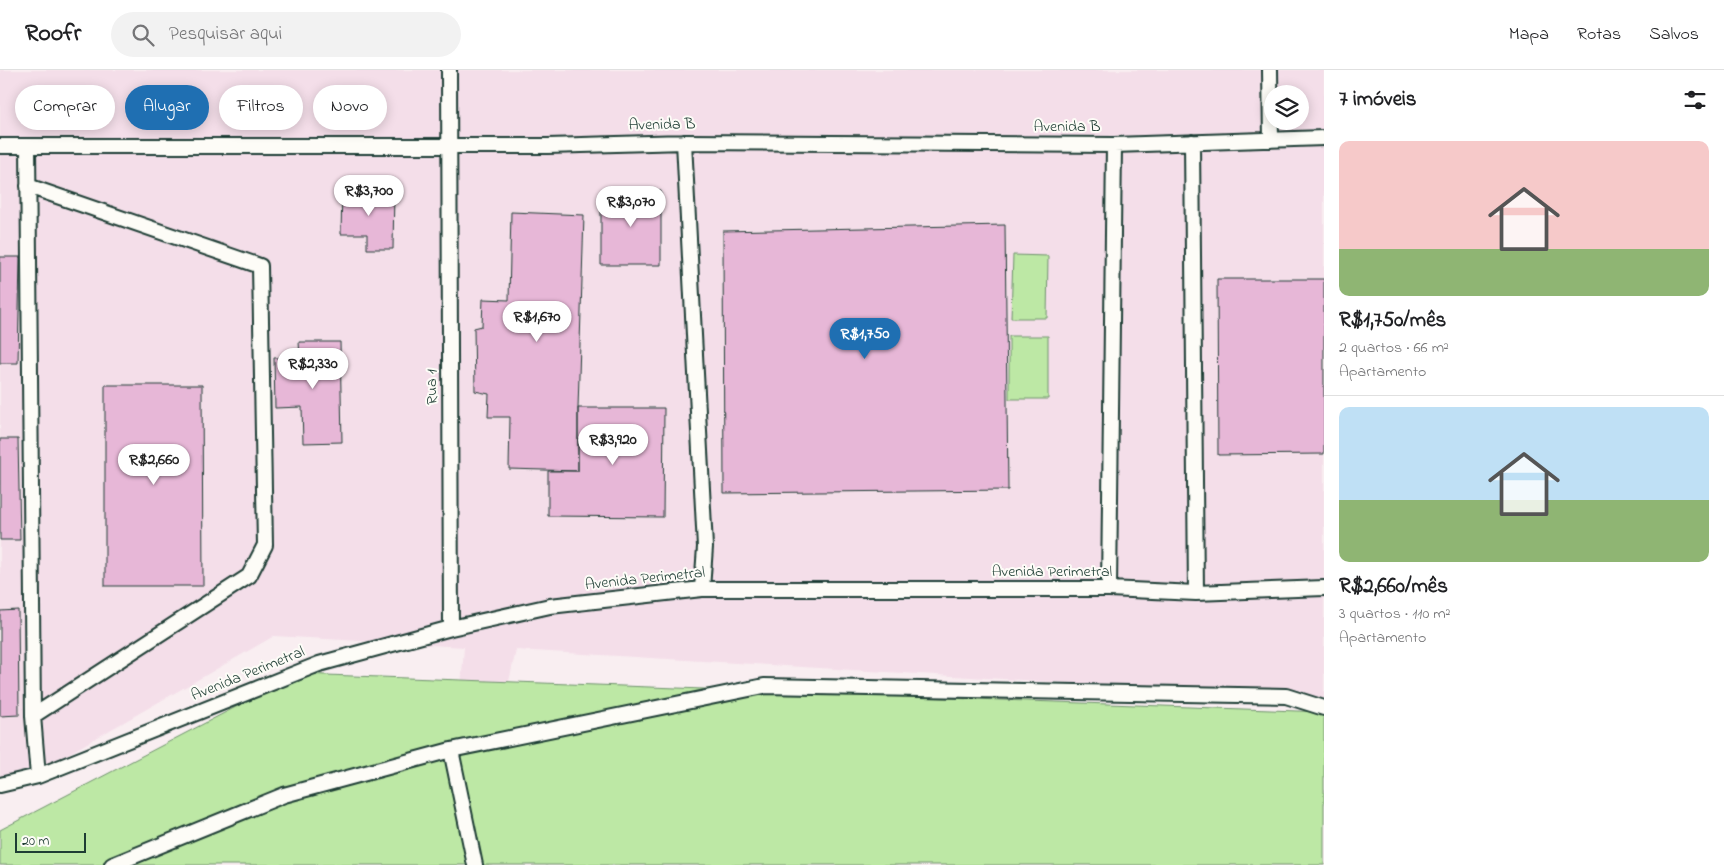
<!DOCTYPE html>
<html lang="pt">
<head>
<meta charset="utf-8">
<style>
	body { margin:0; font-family:"Indie Flower",sans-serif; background:#f2f2f2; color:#202124; height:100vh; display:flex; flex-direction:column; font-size:19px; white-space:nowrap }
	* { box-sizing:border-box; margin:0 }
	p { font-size:16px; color:#757577 }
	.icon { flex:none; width:28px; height:28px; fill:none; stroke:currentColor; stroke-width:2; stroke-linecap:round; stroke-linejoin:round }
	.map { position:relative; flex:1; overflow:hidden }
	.drawer { display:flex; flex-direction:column; background:#fff; width:400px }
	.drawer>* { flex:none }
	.guide { position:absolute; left:15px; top:15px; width:475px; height:45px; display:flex; gap:10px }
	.buttons { position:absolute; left:1264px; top:15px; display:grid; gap:10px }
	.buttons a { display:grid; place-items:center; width:45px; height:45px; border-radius:50%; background:#fff; box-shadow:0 2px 12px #0003; font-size:25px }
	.scale { position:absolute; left:15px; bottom:12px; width:71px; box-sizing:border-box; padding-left:5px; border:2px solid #1f3d34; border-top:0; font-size:14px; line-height:18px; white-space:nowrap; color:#1f3d34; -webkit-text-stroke:4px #fdfcf7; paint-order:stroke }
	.price { position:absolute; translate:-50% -42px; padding:0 11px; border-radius:18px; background:#fff; color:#222; font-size:16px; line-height:32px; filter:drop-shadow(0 1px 2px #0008) }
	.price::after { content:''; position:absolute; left:50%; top:30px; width:15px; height:11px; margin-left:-8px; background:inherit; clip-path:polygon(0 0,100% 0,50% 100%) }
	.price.active { background:#1f6fb2; color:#fff }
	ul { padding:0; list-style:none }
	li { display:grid; align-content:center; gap:10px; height:265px; padding:0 15px }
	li+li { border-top:1px solid #e0e0e0 }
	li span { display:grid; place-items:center; height:155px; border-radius:10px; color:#555 }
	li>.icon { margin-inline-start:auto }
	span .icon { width:90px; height:90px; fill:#fffc; stroke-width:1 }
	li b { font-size:21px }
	h2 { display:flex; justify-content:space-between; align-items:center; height:60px; padding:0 15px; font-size:21px }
	.pill { padding:0 18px; border-radius:22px; background:#fff; box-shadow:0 2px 12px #0003; font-size:18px; line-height:45px }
	.pill.active { background:#1f6fb2; color:#fff }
	header { display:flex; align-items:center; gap:30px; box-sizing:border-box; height:70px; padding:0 25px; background:#fff; border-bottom:1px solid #e0e0e0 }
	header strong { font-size:24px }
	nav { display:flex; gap:28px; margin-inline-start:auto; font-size:18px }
	.search { width:350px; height:45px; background:#f2f2f2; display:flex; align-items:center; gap:12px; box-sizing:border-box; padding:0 18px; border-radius:28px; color:#757577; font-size:19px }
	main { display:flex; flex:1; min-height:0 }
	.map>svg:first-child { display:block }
	.built { fill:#f4dee9; fill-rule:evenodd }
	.green { fill:#bde8a5; stroke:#6e926c }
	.building { fill:#e7b7d7; stroke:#1f3d34 }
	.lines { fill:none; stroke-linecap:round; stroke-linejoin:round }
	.service-casing { stroke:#1f3d34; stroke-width:18 }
	.service { stroke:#fdfcf7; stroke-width:14 }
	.labels { text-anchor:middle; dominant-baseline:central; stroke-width:4; stroke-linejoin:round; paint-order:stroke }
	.street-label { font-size:16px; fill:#1f3d34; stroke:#fdfcf7 }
</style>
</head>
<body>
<header>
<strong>Roofr</strong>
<div class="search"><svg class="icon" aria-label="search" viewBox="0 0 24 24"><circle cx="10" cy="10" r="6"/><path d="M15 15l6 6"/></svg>Pesquisar aqui</div>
<nav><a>Mapa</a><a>Rotas</a><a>Salvos</a></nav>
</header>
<main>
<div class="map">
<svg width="1324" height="795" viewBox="0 0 1324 795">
	<rect width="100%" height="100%" fill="#f9eef1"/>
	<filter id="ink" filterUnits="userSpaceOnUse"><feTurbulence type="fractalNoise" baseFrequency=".02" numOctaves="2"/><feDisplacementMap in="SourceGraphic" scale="10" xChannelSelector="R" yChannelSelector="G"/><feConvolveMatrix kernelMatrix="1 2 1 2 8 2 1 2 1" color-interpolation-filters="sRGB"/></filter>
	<g filter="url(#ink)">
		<path class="built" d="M0,0h1324v628l-808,-48 -33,148 -29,-16 10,-135 -190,-11 -274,157zM1272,24h28v27h-28z"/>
		<path class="green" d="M1013,185l35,1 -1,62h-36z
			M1009,266h39v63h-39z
			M299,604l1025,38v153h-1324v-35z"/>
		<path class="building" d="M342,120l52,1 -1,58h-26v-15h-26z
			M601,121h60v74h-60z
			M511,142l73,3 -6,193v63l-69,-2 1,-52h-22l1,-23 -14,-3 -1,-63 8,-2 1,-27 26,1z
			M1005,155l3,265 -284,3 -1,-262z
			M0,187h20l-2,106h-18z
			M1217,209h107v175l-106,1z
			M299,272h41l2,100 -39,1 -1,-36 -27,1 -1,-50 26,-1z
			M105,315h97l1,201h-98z
			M578,338h86l-1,109 -115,-1v-45h30z
			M0,369h18l2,101h-20z
			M18,540l1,105 -19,1v-105z"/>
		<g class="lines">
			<defs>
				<path id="service" d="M449,0l2,558
					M1270,0l1,70
					M684,72l21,405 -3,42
					M1192,72l4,451
					M0,76h548l136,-4 430,3 210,-7
					M28,76l5,570 5,60
					M28,116l232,80 5,279 -16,31 -216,140
					M1109,519l5,-444
					M451,680l24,115
					M0,715l38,-9 281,-112 132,-36 99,-22 152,-17h407l87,4 128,-5
					M112,795l172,-70 167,-45 313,-64 522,10 38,12"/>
			</defs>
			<use href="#service" class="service-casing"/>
			<use href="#service" class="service"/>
		</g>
	</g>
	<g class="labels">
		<g class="street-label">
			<text transform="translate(662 55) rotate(-1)">Avenida B</text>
			<text x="1067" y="57">Avenida B</text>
			<text transform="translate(432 317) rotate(-90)">Rua 1</text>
			<text x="1052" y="502">Avenida Perimetral</text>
			<text transform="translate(645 509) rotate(-6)">Avenida Perimetral</text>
			<text transform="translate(248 604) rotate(-22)">Avenida Perimetral</text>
		</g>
	</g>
</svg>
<div class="buttons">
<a><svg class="icon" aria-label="layers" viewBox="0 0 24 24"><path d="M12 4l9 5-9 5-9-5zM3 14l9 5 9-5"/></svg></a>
</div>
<div class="scale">20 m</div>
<b class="price" style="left:369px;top:147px">R$3,700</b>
<b class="price" style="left:631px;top:158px">R$3,070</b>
<b class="price" style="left:537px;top:273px">R$1,670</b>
<b class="price active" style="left:865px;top:290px">R$1,750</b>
<b class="price" style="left:313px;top:320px">R$2,330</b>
<b class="price" style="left:613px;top:396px">R$3,920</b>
<b class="price" style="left:154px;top:416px">R$2,660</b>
<div class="guide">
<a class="pill">Comprar</a>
<a class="pill active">Alugar</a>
<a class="pill">Filtros</a>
<a class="pill">Novo</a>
</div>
</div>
<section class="drawer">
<h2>7 imóveis<svg class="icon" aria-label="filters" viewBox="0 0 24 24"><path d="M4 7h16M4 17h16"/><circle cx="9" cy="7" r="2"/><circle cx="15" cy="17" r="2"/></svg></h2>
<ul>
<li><span style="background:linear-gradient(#f6c9c9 70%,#8fb573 0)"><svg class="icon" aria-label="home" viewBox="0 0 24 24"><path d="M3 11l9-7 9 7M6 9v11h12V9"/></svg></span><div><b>R$1,750/mês</b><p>2 quartos · 66 m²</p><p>Apartamento</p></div></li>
<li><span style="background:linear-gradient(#bfe0f5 60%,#8fb573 0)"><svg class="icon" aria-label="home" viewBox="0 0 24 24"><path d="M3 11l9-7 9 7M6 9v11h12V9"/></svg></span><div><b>R$2,660/mês</b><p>3 quartos · 110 m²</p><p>Apartamento</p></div></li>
</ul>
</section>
</main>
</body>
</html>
